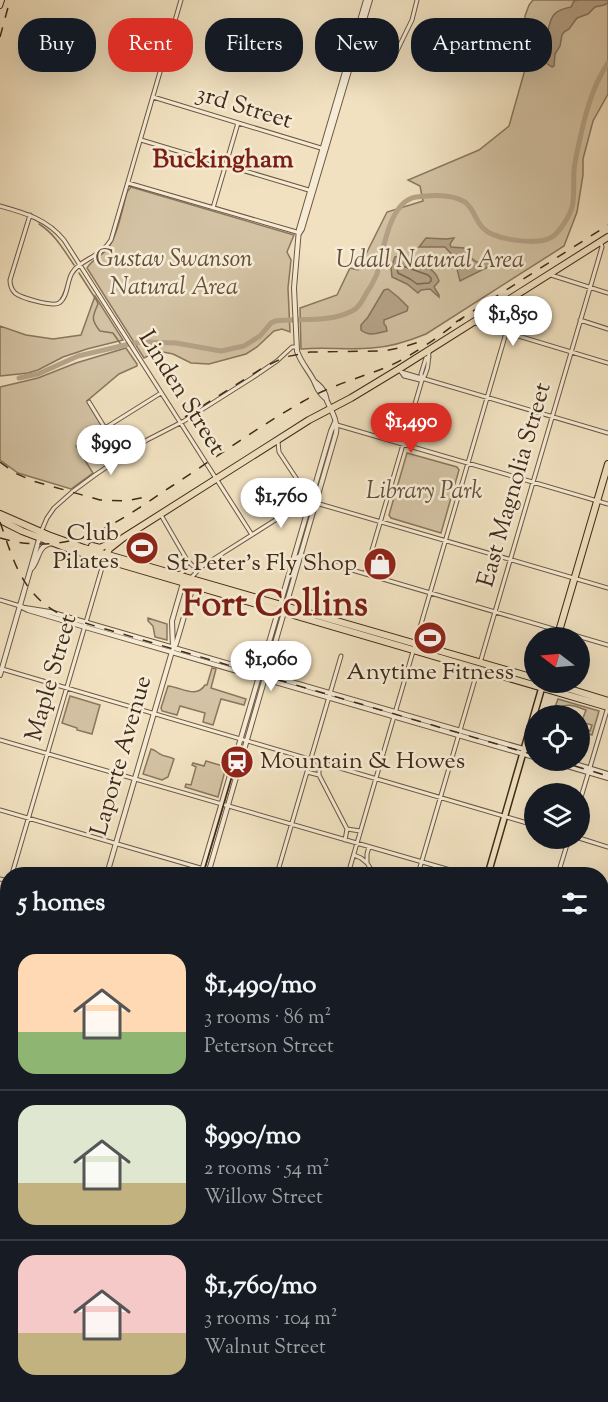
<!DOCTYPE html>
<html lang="en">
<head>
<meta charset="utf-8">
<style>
	body { margin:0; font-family:"Sorts Mill Goudy",serif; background:#20242c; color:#f1f3f6; height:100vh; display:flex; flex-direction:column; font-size:22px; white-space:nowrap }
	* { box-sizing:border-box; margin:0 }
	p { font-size:20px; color:#9ea1a6 }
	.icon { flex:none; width:33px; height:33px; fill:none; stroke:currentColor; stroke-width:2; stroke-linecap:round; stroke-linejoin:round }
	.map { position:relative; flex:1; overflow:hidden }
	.panel { position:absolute; left:0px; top:867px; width:609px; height:536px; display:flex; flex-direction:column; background:#171b24; border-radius:24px 24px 0 0; box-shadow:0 6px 24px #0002 }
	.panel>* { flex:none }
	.hud { position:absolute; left:18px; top:18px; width:573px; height:54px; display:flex; gap:12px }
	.needle { width:39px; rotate:286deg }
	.controls { position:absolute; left:524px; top:627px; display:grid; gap:12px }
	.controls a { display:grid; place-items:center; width:66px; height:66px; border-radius:50%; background:#171b24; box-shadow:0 6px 24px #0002; font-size:30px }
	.price { position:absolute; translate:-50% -51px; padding:0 14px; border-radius:21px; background:#fff; color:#222; font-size:20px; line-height:39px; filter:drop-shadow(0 2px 3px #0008) }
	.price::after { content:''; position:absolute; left:50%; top:36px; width:18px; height:14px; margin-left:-9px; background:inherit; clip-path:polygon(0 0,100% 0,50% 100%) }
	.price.on { background:#d93025; color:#fff }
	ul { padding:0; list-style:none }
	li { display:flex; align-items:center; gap:18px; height:150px; padding:0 18px }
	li+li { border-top:2px solid #363941 }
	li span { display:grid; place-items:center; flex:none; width:168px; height:120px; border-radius:18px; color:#555 }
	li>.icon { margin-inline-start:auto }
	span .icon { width:72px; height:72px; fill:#fffc; stroke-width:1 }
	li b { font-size:26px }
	h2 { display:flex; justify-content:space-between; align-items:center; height:72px; padding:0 18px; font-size:26px }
	.pill { padding:0 21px; border-radius:24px; background:#171b24; box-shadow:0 6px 24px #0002; font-size:21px; line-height:54px }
	.pill.on { background:#d93025; color:#fff }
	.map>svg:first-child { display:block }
	.green { fill:#d3c2a3; stroke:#8a765e; stroke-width:1.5 }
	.water { fill:#b5a287; stroke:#86725b; stroke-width:1.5 }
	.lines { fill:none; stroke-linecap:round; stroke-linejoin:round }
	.shore { stroke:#7a6650; stroke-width:1.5 }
	.stream { stroke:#86725b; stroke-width:1.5 }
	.river { stroke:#b5a287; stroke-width:5 }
	.minor-casing { stroke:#6c5742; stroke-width:5 }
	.tertiary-casing { stroke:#6c5742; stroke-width:6 }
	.secondary-casing { stroke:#402918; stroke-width:6 }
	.primary-casing { stroke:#402918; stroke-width:8 }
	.trunk-casing { stroke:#402918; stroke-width:8 }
	.minor { stroke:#f6ecd6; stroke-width:3 }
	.tertiary { stroke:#f6ecd6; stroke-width:4 }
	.secondary { stroke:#f6ecd6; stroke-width:4 }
	.primary { stroke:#f1e1c0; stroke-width:5 }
	.trunk { stroke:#f1e1c0; stroke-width:6 }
	.tram { stroke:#402918; stroke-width:1.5 }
	.rail { stroke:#402918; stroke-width:1.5; stroke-dasharray:10 10; stroke-linecap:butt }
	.labels { text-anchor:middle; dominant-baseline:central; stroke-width:5; stroke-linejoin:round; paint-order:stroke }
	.street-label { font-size:24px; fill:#402918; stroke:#f6ecd6 }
	.park-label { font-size:24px; font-style:italic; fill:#654f3b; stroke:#f6ecd6 }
	.poi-label { font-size:24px; fill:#402918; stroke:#f6ecd6; text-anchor:end }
	.neighbourhood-label { font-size:26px; font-weight:bold; fill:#7a1f14; stroke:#f6ecd6 }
	.town-label { font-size:36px; font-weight:bold; fill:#7a1f14; stroke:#f6ecd6 }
</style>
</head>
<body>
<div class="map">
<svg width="608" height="1402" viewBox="0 0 608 1402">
	<rect width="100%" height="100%" fill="#f1e1c0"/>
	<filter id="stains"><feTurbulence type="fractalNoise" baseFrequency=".00333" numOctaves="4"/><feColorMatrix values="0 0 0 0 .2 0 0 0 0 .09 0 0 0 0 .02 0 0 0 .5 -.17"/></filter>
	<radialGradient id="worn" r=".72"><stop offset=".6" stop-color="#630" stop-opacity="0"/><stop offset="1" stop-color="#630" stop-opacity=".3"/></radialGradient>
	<path class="green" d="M533,0h75v94l-15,27 -10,38v16l-6,37 -13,34 -138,88c-17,7 -35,13 -54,14 -24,2 -47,-1 -71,1l-1,-41 37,-13 13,-27 8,2 29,-58 36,-11 -3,-15 -12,-6 71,-30 30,-24 21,-74 -5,-27v-9l4,-11z
		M131,187l163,48 -7,17 4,8 -3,28 2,44 -8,-3 -8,2 -17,16 -11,7 -37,10 -18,-1 -18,-9 -15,-3 -14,7 -57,-90c5,-9 15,-12 21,-20 9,-11 15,-41 19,-56z
		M95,296l28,44 -36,9 -24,8 -25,13 -10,3 -28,3v-50l26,9 27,4 28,-4z
		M126,348l11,16v2l-18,8 -32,27 16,27 -27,18 17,27 -22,16 -53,-16 -18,-13v-73l38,-9 38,-15z
		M407,453l50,14 2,3 -18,63 -50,-15 -2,-3z
		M148,618l19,6v16l-12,-3 -2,-11 -5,-5z
		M212,668l4,1 -5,19 35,11 -2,6 -23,-6 -8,26 -10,-3 2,-9 -25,-7 -3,9 -15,-4 -1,-3 7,-22c13,1 28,13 37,-1h2z
		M70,696l30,9 -8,29 -15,-4v-2l-15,-5z
		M558,699l41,12 -7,24 -7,-2v-4l5,2 2,-6 -8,-2 -1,-5 3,-8c-9,-3 -19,-8 -27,-2l-4,-1z
		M151,749c5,1 5,3 9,5 4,3 9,2 14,5l-6,18 -6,3 -19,-6z
		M206,761l20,6 -8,30 -33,-10 1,-3 5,1 5,-18 -4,-2 1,-2 11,3z"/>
	<path class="water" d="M578,0h30v3l-4,2 -9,2 -7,7 -11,4 -8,11 -5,3 -2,3 -2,11 -5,8 -1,12 -2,1 -9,-6c-1,-4 -3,-10 -1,-14 1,-3 4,-6 4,-9 5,-18 3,-27 25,-31l3,-6z
		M426,238l20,1 8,-1 -4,6 1,3 13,1c4,5 8,14 15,14 6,1 8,-1 15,2l-34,17 -6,-24 -9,-10h-26z
		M399,256c3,1 5,3 8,5 13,7 26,3 32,20l-5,6 5,8v2l-9,-8 -9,1 -3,3 -11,-9 -15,-7 -1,-9 4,-11z
		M388,289l10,8 10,10 -1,4 -23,9v4l2,2 1,5c-9,2 -18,6 -26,-1v-5l7,-8 16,-27z"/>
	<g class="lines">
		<path class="shore" d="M400,265l28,10 3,3v3l-2,2 -12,1 -7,-5 -12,-6 -1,-5z"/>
		<path class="stream" d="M39,224c16,10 24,25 35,41
			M79,273l18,28 1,3c-6,13 -7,16 2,27l13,2 9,13"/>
		<path class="river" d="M19,378l19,-4 40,-18 56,-13 11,-1 31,1 45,8 23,-5 16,-10 11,-13 4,-2c25,-3 54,2 77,-10 7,-3 10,-10 14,-17 4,-6 8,-13 11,-20 6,-22 12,-73 39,-77 14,-2 36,-3 49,5 9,7 10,18 18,26 11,12 56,18 69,9 8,-5 18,-22 20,-30 3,-12 1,-25 2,-37 1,-9 3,-18 5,-27 6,-28 13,-56 29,-80"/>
		<defs>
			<path id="minor" d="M352,61l24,7h6l10,-7 20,-41 5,-20
				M153,97l171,52
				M141,140l171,51
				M128,183l172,50
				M0,206c25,7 47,13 64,34l188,295
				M213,208l25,-85
				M30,215l-20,65c0,5 1,9 5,13 6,5 38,14 44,10 9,-6 8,-22 13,-30 7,-13 29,-16 39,-33l70,-240
				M551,275l57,18
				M580,320l28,9
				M475,323l133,40
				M401,372l207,61
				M402,373l2,3 16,4
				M422,380l-1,-6 5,-16 3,-1
				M89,402l33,54
				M337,425l271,79
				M105,428l56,-35
				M278,442l1,10 23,35
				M302,487l6,1 6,-3
				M316,503l292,85
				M299,505l4,-9 -1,-9
				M161,515l26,45 6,6 6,1
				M41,532l6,-14 7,-10 18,-16 23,-17 52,-35 37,-19 68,-43 25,-17 15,-14h4
				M295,558l6,-3 307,90
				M178,574c7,-2 10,-6 9,-13
				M365,574l57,-194c7,-10 6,-18 7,-28
				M190,579l11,-12 98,-62 5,-2h5
				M0,600l20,6
				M480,663l110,-375 12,-41 -1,-4
				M2,669l532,156
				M0,740l464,134
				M319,763v12l28,54
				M307,772l12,3
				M579,804l29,-97
				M0,810l221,64
				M579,838l29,9
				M345,840l2,-11 13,2
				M354,855l7,3 6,5v-9l2,-7
				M367,863l7,11
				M12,874l92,-313
				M277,874l64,-218
				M348,874l158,-541 10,-31 -2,-4
				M418,874l60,-205
				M558,874l11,-36
				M0,879l8,2
				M0,915l8,-26
				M602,915l6,2
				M0,944l8,3
				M602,986l6,2
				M0,1009l8,3
				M602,1125l6,1
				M0,1138l8,2
				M0,1198l8,2
				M0,1319l5,2
				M0,1367l8,3
				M602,1381l6,-23
				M242,1395l24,7
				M123,1402l2,-7
				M191,1402l2,-7
				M387,1402l2,-7
				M593,1402l3,-7"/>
			<path id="tertiary" d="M300,232l2,-3 68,-229
				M325,398c-6,-5 -8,-10 -11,-17 -5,-10 -13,-18 -17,-30l-3,-63 5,-59 67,-229
				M32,568c8,-10 5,-22 20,-25
				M20,606l8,4 57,17 449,130
				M25,608l25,4 41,12 443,128
				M173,648l-1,-27 11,-38
				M0,675l40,-139
				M547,760l61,18
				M562,760l46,14
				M107,874l66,-226 3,-4 17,-58
				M201,874l130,-443 4,-9
				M208,874l128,-441c2,-12 -4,-21 -9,-32 -1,-3 -1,-7 -3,-9 -2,-5 -6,-8 -10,-11
				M0,1075l8,3
				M0,1229l8,-25
				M46,1402l2,-7
				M53,1402l2,-7"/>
			<path id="secondary" d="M0,6l2,-6
				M602,1081l6,-22
				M0,1258l8,3
				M507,1402l2,-7"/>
			<path id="primary" d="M488,874l54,-187
				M462,1395l24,7
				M322,1402l2,-7"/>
			<path id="trunk" d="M0,514l48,21 36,13 450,130
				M0,520l22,11 50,19 536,157
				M92,546l8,2 13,-6
				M104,560l5,-11 14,-11 186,-118 42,-22 48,-29 209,-132
				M557,638l51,-174
				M547,682l61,19"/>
		</defs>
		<use href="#minor" class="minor-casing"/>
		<use href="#tertiary" class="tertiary-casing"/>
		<use href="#secondary" class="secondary-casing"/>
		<use href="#primary" class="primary-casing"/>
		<use href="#trunk" class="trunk-casing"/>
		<use href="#minor" class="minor"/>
		<use href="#tertiary" class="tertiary"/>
		<use href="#secondary" class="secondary"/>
		<use href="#primary" class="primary"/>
		<use href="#trunk" class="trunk"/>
		<path class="tram" d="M203,874l36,-122
			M48,1402l2,-7"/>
		<path class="rail" d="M0,37l10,-37
			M456,322l152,-97
			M185,417l79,-50 21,-10 25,-5 74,-1 19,-4 16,-5
			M0,462l15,11 18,8 67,19 26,1 24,-5
			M0,522c15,43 23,76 68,96l466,137
			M0,538c30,9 60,8 90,-3 29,-12 56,-32 82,-49 43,-28 86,-59 130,-84 27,-16 57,-24 85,-35 27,-12 53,-31 77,-50
			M555,760l53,16"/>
	</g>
	<defs>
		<symbol id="stadium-disc" viewBox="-11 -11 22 22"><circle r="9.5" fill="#8f2418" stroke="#f6ecd6"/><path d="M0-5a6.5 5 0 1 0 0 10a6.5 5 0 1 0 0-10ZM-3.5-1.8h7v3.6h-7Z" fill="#fff"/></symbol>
		<symbol id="shop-disc" viewBox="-11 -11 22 22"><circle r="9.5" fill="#8f2418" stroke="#f6ecd6"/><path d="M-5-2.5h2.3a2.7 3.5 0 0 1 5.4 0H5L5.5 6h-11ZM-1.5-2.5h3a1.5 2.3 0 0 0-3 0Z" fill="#fff"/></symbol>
		<symbol id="station-disc" viewBox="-11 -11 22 22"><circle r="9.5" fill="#8f2418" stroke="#f6ecd6"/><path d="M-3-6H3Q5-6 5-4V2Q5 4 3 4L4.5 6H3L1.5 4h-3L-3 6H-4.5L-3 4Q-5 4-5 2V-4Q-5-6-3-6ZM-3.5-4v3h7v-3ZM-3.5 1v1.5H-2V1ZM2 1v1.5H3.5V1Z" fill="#fff"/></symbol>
	</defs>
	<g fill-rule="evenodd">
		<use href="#stadium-disc" x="123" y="529" width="38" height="38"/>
		<use href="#shop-disc" x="361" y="545" width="38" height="38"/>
		<use href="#stadium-disc" x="411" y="619" width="38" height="38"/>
		<use href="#station-disc" x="218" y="743" width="38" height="38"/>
	</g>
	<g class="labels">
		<g class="street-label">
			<text transform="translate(244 108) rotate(17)">3rd Street</text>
			<text transform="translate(181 393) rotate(58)">Linden Street</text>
			<text transform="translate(515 485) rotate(-74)">East Magnolia Street</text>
			<text transform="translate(52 678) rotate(-74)">Maple Street</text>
			<text transform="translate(122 756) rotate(-74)">Laporte Avenue</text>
		</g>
		<g class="park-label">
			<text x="174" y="260">Gustav Swanson<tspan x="174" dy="28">Natural Area</tspan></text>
			<text x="430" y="261">Udall Natural Area</text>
			<text x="424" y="492">Library Park</text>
		</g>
		<g class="poi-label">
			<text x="119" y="534">Club<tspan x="119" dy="28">Pilates</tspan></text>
			<text x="357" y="564">St Peter's Fly Shop</text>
			<text x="430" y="673" text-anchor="middle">Anytime Fitness</text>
			<text x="260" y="762" text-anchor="start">Mountain &amp; Howes</text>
		</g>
		<g class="neighbourhood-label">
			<text x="223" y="160">Buckingham</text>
		</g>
		<g class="town-label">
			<text x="275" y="606">Fort Collins</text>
		</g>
	</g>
	<rect width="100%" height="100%" filter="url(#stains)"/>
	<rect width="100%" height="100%" fill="url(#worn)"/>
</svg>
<div class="controls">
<a><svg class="needle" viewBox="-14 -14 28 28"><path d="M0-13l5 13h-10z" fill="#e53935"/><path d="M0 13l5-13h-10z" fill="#9ea1a6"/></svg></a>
<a><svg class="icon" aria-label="locate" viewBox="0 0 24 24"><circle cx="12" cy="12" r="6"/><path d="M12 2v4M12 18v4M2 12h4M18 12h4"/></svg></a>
<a><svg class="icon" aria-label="layers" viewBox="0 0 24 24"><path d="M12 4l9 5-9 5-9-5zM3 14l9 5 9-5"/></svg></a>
</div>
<b class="price" style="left:513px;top:347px">$1,850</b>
<b class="price on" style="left:411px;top:454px">$1,490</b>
<b class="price" style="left:111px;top:476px">$990</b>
<b class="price" style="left:281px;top:529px">$1,760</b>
<b class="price" style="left:271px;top:692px">$1,060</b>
<div class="hud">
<a class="pill">Buy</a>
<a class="pill on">Rent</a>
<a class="pill">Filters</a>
<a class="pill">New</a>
<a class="pill">Apartment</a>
</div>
<section class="panel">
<h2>5 homes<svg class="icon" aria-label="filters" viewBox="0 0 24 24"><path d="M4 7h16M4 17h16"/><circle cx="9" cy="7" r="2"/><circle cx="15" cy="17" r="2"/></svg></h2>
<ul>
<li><span style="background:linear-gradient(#ffd9b3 65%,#8fb573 0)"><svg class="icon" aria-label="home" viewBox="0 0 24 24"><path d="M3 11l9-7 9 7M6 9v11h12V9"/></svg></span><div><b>$1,490/mo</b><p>3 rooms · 86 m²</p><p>Peterson Street</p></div></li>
<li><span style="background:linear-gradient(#dfe7d0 65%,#c2b280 0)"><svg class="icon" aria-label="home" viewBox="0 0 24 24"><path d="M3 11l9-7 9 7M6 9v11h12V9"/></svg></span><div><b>$990/mo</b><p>2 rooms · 54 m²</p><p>Willow Street</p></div></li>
<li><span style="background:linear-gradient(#f6c9c9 65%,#c2b280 0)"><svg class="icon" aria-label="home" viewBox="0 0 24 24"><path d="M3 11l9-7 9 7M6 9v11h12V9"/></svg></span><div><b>$1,760/mo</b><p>3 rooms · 104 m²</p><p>Walnut Street</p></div></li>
</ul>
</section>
</div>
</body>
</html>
